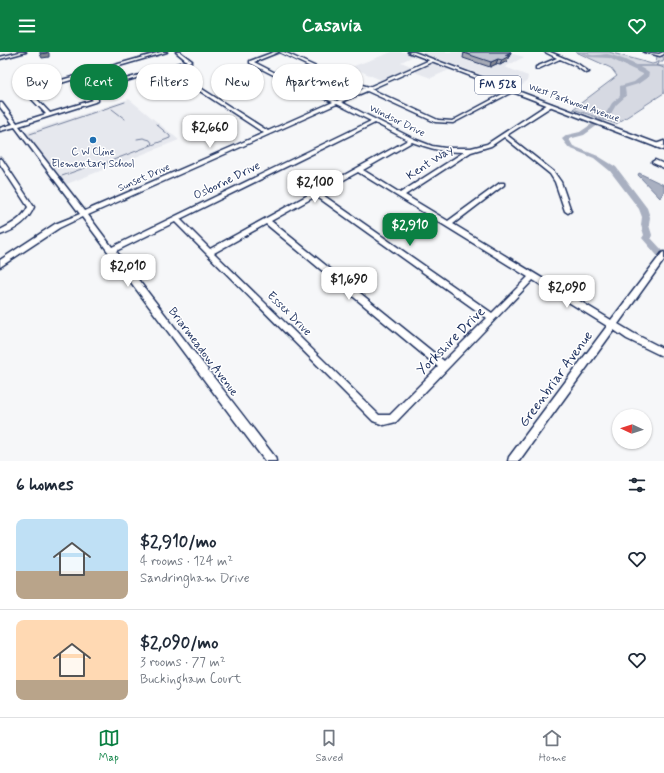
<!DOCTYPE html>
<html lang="en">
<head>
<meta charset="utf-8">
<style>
	body { margin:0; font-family:Mynerve,sans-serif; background:#f2f2f3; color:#1f2937; height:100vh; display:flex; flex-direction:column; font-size:15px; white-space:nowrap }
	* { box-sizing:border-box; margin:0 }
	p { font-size:13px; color:#747a83 }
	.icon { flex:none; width:22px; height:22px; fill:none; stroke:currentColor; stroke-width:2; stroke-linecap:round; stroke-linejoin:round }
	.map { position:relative; height:409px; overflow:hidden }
	.panel { display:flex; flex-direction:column; background:#fff; flex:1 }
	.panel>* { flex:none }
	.guide { position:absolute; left:12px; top:12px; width:400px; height:36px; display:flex; gap:8px }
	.needle { width:26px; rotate:274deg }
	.fabs { position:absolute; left:612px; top:357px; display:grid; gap:8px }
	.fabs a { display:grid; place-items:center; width:40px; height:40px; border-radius:50%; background:#fff; box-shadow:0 1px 3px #0004; font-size:20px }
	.price { position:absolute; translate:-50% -34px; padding:0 9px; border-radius:8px; background:#fff; color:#222; font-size:13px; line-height:26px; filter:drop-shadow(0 1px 2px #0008) }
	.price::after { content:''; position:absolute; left:50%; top:24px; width:12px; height:9px; margin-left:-6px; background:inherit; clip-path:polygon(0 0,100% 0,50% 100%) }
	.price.selected { background:#0b8043; color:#fff }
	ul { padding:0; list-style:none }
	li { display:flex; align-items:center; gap:12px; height:100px; padding:0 16px }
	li+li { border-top:1px solid #e0e1e3 }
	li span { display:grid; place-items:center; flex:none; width:112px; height:80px; border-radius:8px; color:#555 }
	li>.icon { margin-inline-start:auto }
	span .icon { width:48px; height:48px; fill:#fffc; stroke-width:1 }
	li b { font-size:17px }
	h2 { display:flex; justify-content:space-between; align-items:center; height:48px; padding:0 16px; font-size:17px }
	.pill { padding:0 14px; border-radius:18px; background:#fff; box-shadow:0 1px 3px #0004; font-size:14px; line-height:36px }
	.pill.selected { background:#0b8043; color:#fff }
	header { display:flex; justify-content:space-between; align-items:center; height:52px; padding:0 16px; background:#0b8043; color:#fff; font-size:18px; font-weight:700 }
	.dock { display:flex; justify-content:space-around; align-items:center; height:56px; border-top:1px solid #e0e1e3; background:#fff; font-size:11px; color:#747a83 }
	.dock a { display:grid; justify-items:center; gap:2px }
	.dock .selected { color:#0b8043 }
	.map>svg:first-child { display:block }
	.built { fill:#e6e8ee }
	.green { fill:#d6d9e2; stroke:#7884a0 }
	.water { fill:#a9b0c1; stroke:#707c99 }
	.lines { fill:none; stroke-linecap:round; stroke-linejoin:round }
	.stream { stroke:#707c99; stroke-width:1 }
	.river { fill:#a9b0c1; fill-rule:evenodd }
	.minor-casing { stroke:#1b2f5e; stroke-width:3 }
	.major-casing { stroke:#1b2f5e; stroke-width:3 }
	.minor { fill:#fff; fill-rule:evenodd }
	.major { fill:#fff; fill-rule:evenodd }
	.wall { fill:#a5a9b5; stroke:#1b2f5e }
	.shaded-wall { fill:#868994; stroke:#1b2f5e }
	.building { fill:#c0c4d3; stroke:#1b2f5e }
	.poi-dot { fill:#1f6fb2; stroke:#fff; stroke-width:1.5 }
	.labels { text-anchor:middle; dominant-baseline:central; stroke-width:3; stroke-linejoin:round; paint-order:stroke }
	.far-street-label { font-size:10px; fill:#1b2f5e; stroke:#fff }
	.far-poi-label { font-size:10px; fill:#1b2f5e; stroke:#fff }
	.shield { fill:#fff; stroke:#5f6d8e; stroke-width:1 }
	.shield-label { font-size:11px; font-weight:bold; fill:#1b2f5e }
	.street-label { font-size:12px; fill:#1b2f5e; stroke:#fff }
	.near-street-label { font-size:14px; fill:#1b2f5e; stroke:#fff }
</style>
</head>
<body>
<header><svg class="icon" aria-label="menu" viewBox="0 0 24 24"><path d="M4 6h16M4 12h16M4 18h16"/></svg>Casavia<svg class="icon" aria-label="heart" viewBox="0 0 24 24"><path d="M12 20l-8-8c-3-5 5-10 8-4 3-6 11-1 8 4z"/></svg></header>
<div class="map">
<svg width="664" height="409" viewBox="0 0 664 409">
	<rect width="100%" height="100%" fill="#f6f7f9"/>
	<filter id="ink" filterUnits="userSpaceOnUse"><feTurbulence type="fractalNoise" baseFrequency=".025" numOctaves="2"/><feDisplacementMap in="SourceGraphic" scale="8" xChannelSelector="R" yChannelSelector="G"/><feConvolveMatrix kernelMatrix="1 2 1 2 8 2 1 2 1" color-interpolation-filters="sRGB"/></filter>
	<g filter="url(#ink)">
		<path class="built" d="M392,0h12l10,4 -13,6 17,7 16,-6 17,6 -20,9 -22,-8 -28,10 -30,-13z
			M421,0h86l17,5 -19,10 23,9 -1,5 -9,8z
			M129,47l50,41 -115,45 -39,-52z"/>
		<path class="green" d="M576,0h33l43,12 4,-1 1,-7 7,1 -1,5h-5l1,2 -3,1 8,3v25l-48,31 -43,-15 44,-33 -6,-8z"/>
		<path class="water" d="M639,121l25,12v6l-4,7 -22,-23z"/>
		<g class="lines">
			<path class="stream" d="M630,14h34
				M112,57l13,10
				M30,82l95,-32
				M137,87l6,-1 7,2 2,3 -2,2
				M62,124l25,-9 21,-5 62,-24v-2l-14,-12"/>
			<path class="river" d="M579,0c5,0 7,2 12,3 5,1 11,-1 16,-1 11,2 33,12 42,19l-1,4 -10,7 -13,4 1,8 -10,9 -7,12 -25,18 -15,4 4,7 25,10 18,11 31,41 3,9 -1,8 3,10 -1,3 13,14v9l-3,-1 -19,-22 2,-3 -3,-10 1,-8 -3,-8 -29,-38 -16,-13 -25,-10 -7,-9 5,-4 13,-3 25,-17 7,-12 8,-7v-10l14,-4 9,-7v-1l-34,-16 -20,-1z"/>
			<defs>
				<path id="minor" d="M20,0h6l-26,7v-2z
					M161,0h6l-137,40 20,21 43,-13 -8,-7v-2l102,-30 -11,-9h4l12,9 -102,31 8,7v2l-79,25 66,85 179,-78 -78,-51v-2h2l80,51 65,-29 -38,-16 -45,-23v-2l24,-9h5l-25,10 43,22 40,17 28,-13 -25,-7 -61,-29h5l58,27 27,8 63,-28h2v2l-63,28 67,31 14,1 58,-31 4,1 -61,32 -18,-1 -68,-31 -26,11 73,37 18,7 13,2h26l16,-4 61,-40h4v2l-45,29 47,37 7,10 10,29 -3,2 -3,-2 -10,-29 -5,-8 -46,-37 -13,9 -20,6 -66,43 43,26 52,-38h4v2l-51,39 158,96 51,-67 2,-1v8l-46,64 15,9 31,16v8l-37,-18 -13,-9 -95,131h-11l1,-4 98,-131 -74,-46 -137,142 -12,3 -11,-4 -198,-199 -59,29 159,206 1,4h-11l-183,-244 -23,11 -59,39v-7l55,-36 25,-10 -65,-87 -15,4v-3l13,-4 -13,-17v-4h2l15,20 29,-9 -20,-21v-3zM337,52l34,17 -259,126 -24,-32zM375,71l33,17 -198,109 -30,-30zM412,90c20,7 30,10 52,10l-64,41 -37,-23zM358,120l170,105 -36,36 -172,-120zM316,144l171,122 -43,43 -173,-140zM266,172l172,143 -48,48h-11l-165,-162z
					M545,0h5l28,12 11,8 -3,1 -10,-7 -16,-7 -22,10h-2v-2l21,-9z
					M644,0l15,2 5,-2v2l-4,2z
					M664,89v4l-8,2 -3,-2z
					M0,106l2,1 32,48c-6,15 -19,23 -34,28v-5c12,-6 22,-11 28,-23l-28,-43z
					M655,108l9,4v4l-11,-5 -1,-1z"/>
				<path id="major" d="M408,0h6l250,94v4z"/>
			</defs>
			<use href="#minor" class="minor-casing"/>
			<use href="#major" class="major-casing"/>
			<use href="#minor" class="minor"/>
			<use href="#major" class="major"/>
		</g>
		<path class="wall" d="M464,0h47l-2,5 -1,1 -1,3 -7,4 -4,-1 -6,3 -27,-9z"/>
		<path class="shaded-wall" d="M47,0h1l1,1v4l-7,1 -2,-4z
			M511,0l-2,5 -1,1 -1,3 -7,4 2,-5 3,-5z
			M498,7l-2,5 -6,3 1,-5z"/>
		<path class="building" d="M40,0h7v1l-7,1z
			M466,0h45l-6,3 4,1 -7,4 -4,-1 -7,3 -27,-9z"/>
	</g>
	<circle class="poi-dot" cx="93" cy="88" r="4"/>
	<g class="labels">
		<g class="far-street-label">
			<text transform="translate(574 51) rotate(20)">West Parkwood Avenue</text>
			<text transform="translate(397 69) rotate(26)">Windsor Drive</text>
			<text transform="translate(144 126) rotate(-24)">Sunset Drive</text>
		</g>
		<g class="far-poi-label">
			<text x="93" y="100">C W Cline<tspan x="93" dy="12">Elementary School</tspan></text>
		</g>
		<rect class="shield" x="475" y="24" width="46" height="18" rx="3"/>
		<g class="shield-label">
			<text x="498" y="33">FM 528</text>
		</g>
		<g class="street-label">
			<text transform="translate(430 111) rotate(-33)">Kent Way</text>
			<text transform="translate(227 129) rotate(-26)">Osborne Drive</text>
			<text transform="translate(289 262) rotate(45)">Essex Drive</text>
			<text transform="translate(203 300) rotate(53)">Briarmeadow Avenue</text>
		</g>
		<g class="near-street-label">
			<text transform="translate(451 289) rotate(-45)">Yorkshire Drive</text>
			<text transform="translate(556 327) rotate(-54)">Greenbriar Avenue</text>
		</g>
	</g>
</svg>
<div class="fabs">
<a><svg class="needle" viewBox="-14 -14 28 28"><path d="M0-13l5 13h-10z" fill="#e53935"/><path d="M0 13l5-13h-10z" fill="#747a83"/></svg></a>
</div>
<b class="price" style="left:210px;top:97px">$2,660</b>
<b class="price" style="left:315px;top:152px">$2,100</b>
<b class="price selected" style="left:410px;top:195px">$2,910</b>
<b class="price" style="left:128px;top:236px">$2,010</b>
<b class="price" style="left:349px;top:249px">$1,690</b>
<b class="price" style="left:567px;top:257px">$2,090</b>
<div class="guide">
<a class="pill">Buy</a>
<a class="pill selected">Rent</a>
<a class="pill">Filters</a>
<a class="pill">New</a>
<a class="pill">Apartment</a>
</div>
</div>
<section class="panel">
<h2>6 homes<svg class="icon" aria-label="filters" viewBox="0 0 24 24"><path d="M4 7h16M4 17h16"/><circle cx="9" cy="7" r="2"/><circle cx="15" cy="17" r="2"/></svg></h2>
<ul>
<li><span style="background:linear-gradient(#bfe0f5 65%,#b9a48a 0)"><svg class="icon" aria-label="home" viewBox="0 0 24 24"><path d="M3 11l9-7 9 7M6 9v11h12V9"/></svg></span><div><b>$2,910/mo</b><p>4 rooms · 124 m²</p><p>Sandringham Drive</p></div><svg class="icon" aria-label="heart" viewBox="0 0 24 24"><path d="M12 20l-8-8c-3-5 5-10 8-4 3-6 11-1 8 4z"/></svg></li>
<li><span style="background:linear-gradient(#ffd9b3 75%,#b9a48a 0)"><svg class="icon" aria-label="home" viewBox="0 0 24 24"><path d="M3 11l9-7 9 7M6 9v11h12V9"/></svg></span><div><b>$2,090/mo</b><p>3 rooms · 77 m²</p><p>Buckingham Court</p></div><svg class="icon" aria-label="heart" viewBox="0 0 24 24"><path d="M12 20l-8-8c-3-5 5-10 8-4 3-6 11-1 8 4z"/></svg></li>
</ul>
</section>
<nav class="dock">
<a class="selected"><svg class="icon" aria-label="map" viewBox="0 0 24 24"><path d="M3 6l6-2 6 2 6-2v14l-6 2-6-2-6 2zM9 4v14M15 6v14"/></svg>Map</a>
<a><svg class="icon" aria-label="saved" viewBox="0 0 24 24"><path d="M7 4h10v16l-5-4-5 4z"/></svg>Saved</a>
<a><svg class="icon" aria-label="home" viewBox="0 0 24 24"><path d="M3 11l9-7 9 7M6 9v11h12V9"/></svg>Home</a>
</nav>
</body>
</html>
